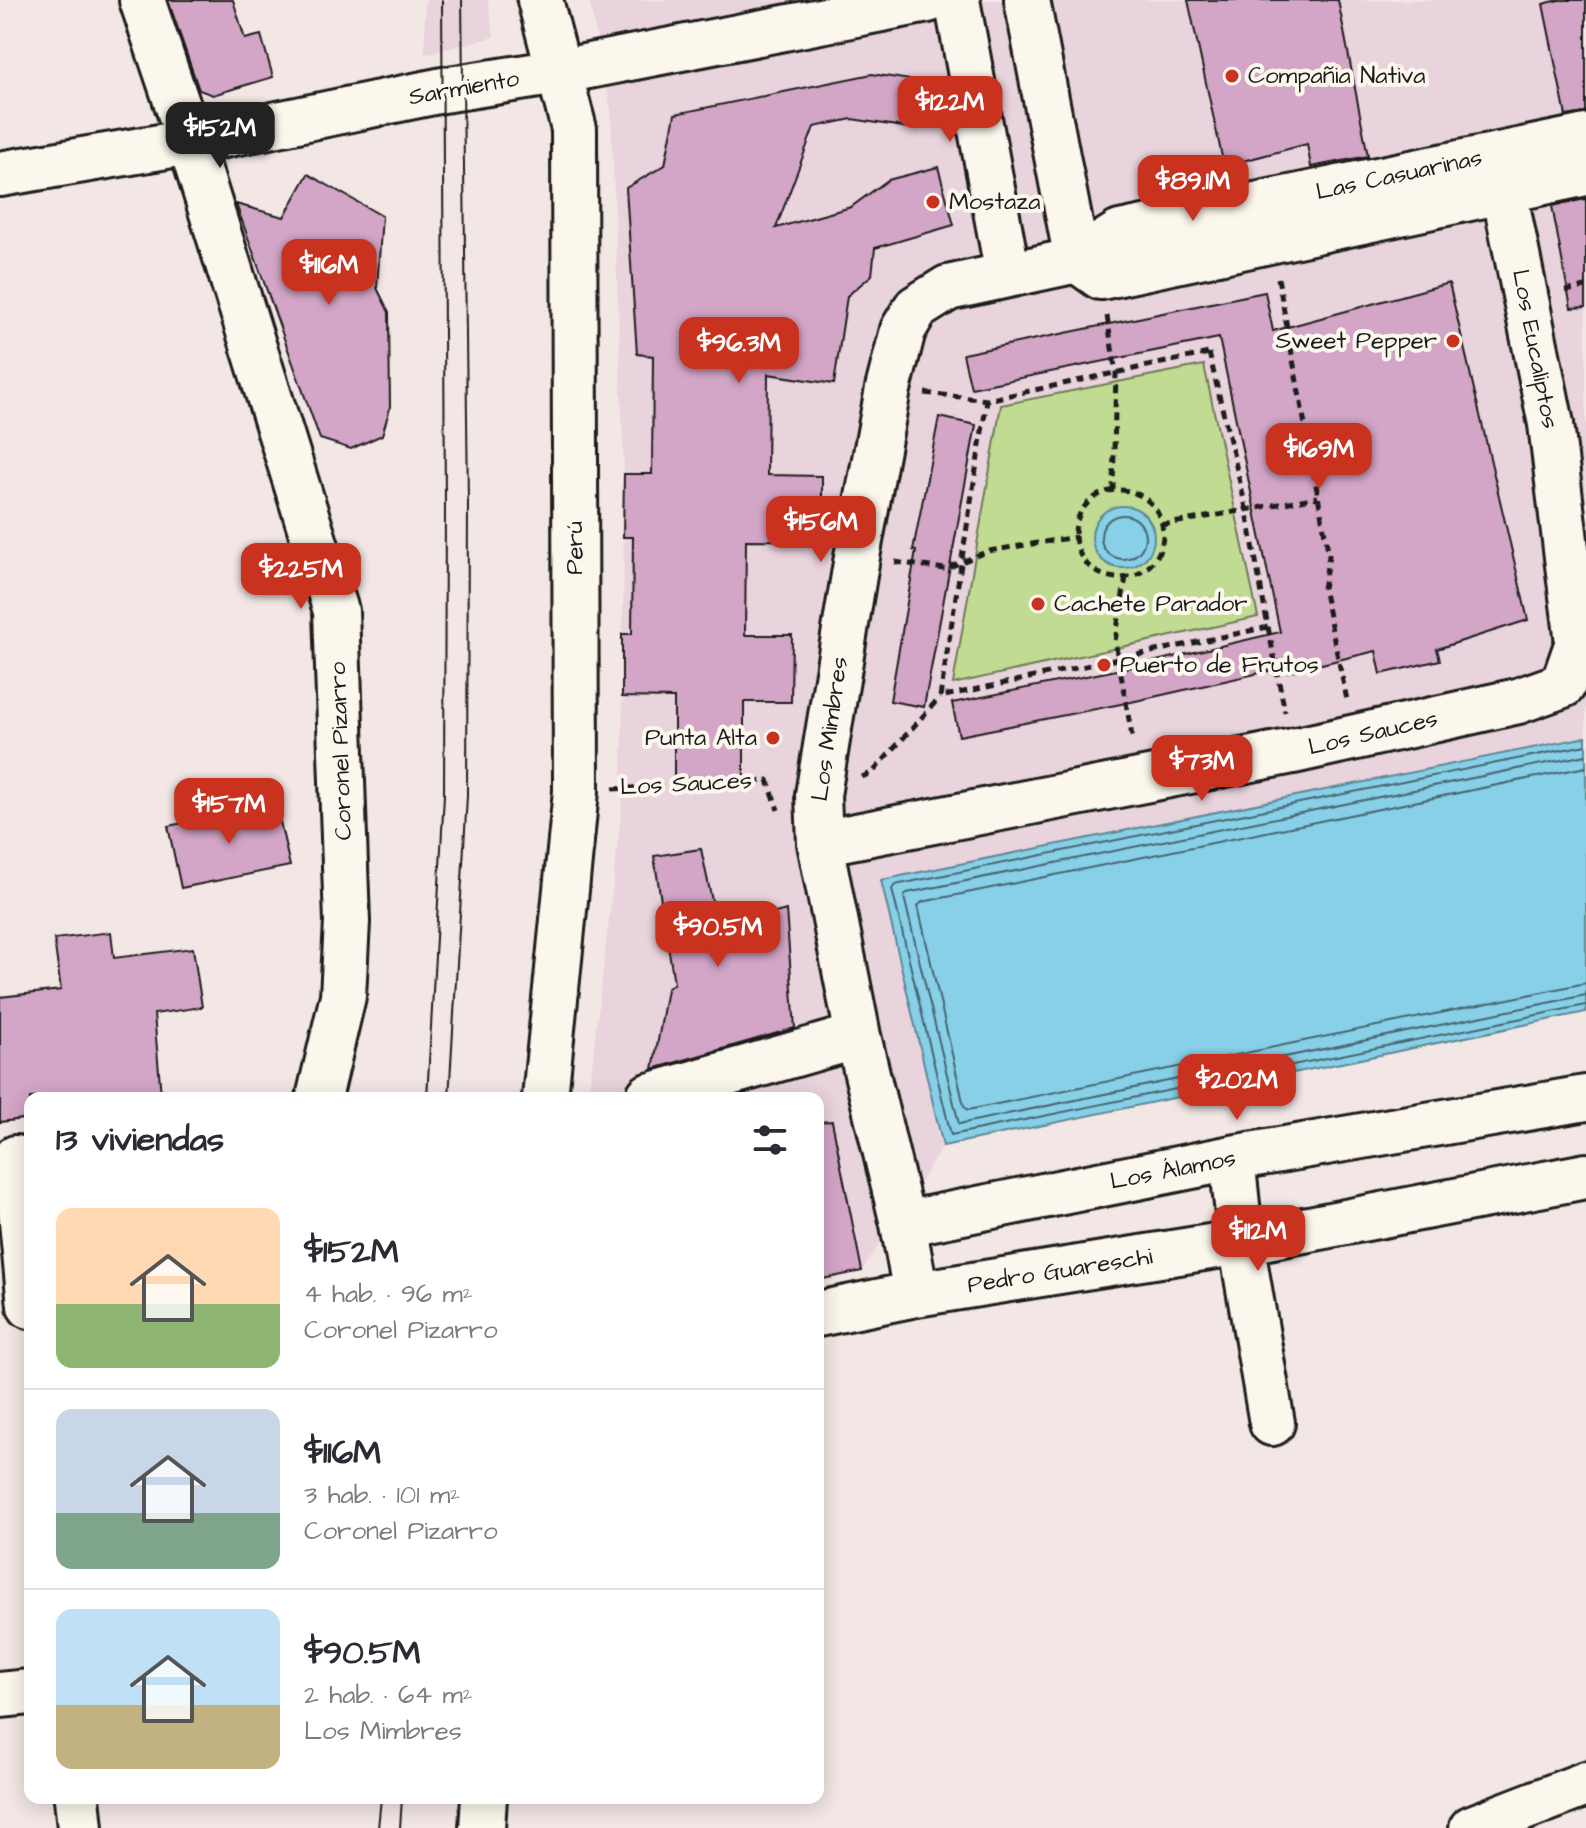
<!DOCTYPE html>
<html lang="es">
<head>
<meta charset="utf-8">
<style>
	body { margin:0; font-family:"Architects Daughter",sans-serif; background:#f2f2f3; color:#2b2b33; height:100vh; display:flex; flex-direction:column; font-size:30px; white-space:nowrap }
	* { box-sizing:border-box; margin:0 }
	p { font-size:26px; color:#7c7c81 }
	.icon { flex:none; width:44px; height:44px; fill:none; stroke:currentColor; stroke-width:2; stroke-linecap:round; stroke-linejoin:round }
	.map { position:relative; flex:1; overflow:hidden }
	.side { position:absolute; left:24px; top:1092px; width:800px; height:712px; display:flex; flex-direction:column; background:#fff; border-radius:16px; box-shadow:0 4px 20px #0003 }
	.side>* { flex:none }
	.price { position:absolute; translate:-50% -68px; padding:0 18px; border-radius:16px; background:#c8321e; color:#fff; font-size:26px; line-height:52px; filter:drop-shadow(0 2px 4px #0008) }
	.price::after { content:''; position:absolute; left:50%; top:48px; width:24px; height:18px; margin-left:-12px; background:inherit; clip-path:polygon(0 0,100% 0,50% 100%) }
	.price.current { background:#222; color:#fff }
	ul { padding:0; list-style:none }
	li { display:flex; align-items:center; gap:24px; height:200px; padding:0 32px }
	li+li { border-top:2px solid #e1e1e2 }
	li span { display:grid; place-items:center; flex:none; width:224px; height:160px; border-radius:16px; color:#555 }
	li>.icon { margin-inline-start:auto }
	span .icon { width:96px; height:96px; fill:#fffc; stroke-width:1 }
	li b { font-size:34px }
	h2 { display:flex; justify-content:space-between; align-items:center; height:96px; padding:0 32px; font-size:34px }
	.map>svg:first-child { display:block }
	.built { fill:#e9d3dc }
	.green { fill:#c1db92; stroke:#6e7c57; stroke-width:2 }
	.water { fill:#87d0e8; stroke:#5c8896; stroke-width:2 }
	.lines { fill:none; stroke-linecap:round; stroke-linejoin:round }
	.shore { stroke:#47646e; stroke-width:2 }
	.building { fill:#d3a5c7; stroke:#1c1c1c; stroke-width:2 }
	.minor-casing { stroke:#1c1c1c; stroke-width:50 }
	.path { stroke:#1c1c1c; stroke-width:5; stroke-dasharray:8 6; stroke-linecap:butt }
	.minor { stroke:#fbf7ec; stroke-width:44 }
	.tram { stroke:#1c1c1c; stroke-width:2 }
	.poi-dot { fill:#c8321e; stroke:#fbf7ec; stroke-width:3 }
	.labels { text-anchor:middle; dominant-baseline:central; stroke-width:8; stroke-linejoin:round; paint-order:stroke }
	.poi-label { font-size:24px; fill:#1c1c1c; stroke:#fbf7ec; text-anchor:start }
	.street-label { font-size:24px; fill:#1c1c1c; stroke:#fbf7ec }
</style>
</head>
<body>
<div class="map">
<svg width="1586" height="1828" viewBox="0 0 1586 1828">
	<rect width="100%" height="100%" fill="#f3e7e5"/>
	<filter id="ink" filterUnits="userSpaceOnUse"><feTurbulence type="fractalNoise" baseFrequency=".0125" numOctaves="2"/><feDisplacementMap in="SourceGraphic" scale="16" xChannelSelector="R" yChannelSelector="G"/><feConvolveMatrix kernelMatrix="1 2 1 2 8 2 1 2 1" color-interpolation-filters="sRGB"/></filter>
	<g filter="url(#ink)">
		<path class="built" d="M425,0h63l6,37 -69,17z
			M589,0h997v737l-704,143 61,266 -81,125 -44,9v-182h-230l34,-292 2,-332 -13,-364z"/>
		<path class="green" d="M1204,365l54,252 -305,67 48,-279z"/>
		<path class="water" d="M1092 537a31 31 0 1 1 62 0a31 31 0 1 1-62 0Z
			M1586,737v275l-643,134 -62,-266z"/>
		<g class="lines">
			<path class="shore" d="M1101 537a22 22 0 1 1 44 0a22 22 0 1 1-44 0Z
				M1586,745l-691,140 -3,4 59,246 635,-130
				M1586,755l-679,138 -3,4 55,227 627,-129
				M1586,767l-664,135 -4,4 46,200 4,4 618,-127"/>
		</g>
		<path class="building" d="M168,0h65l12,39 16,-4 12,42 -60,18 -14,-5z
			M1188,0h150l30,156 -57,11 -4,-23 -83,22z
			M1559,0h27v113l-20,3 -23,-112z
			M872,74l51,8 -7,47 -64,-10 -38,8 -38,101 75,-21 37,-27 50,-13 16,58 -79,23 -3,27 -25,21 -13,88 -66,-10 -1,101 55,1v65l-76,-1 -1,95h47l-1,67h-47v77l-70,-1v-80l-52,-1v-63h10l1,-97h-10l1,-63h28l1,-118 -16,-2 -11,-166 39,-23 10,-51z
			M308,174l74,42 -5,72 12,24 1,96 -8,27 -31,14 -31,-10 -84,-235 48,13z
			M1586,199v108l-15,1 -19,-102z
			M1449,283l79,337 -91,29 3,11 -59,14 -5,-23 -88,21 -1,-5 -156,35 -172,34 -7,-33 179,-36 149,-35 -61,-294 -248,50 -8,-34 302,-62 8,39z
			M939,417l37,8 -52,282 -34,-6 26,-150 -3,-1z
			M276,804l14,62 -109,22 -13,-62z
			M701,849l17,80 68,-19 9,118 -142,41 14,-80 7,-6 -20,-127z
			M111,932l3,26 79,-10 9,59 -48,7 7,81 -131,3v20l-30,4v-125l61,-7 -7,-51z
			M832,1121l30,150 -44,9v-158z"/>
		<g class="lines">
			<defs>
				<path id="minor" d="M142,0l48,142 146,469 11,311 -4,74 -24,102
					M540,0l34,129 2,662 -31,307
					M957,0l51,275
					M1027,0l50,260 43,-27 466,-96
					M1498,161l53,263 16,133 11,85 -15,43
					M0,174l190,-32 253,-52 115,-18 370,-72
					M820,843l473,-92 225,-50 45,-16
					M649,1096l209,-60
					M16,1158l14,148
					M1232,1158l9,84 31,181
					M903,1224l329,-66 354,-60
					M916,1294l-13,-70 -45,-188 -38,-193 -2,-48 39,-238 31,-168 15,-59 13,-22 32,-20 129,-28 24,17 485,-104
					M818,1314l98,-20 325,-52 345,-66
					M0,1695l30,-3
					M77,1798l3,30
					M482,1828l2,-30
					M1472,1828l114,-44"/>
			</defs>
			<use href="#minor" class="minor-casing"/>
			<path class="path" d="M1278,278l51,278 -6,32 24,112
				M1565,291l21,-4
				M1107,316l9,57 -3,117
				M1209,353l38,159 21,115 -328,70 47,-297z
				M925,393l62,7
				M1075 534a44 44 0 1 1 88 0a44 44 0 1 1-88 0Z
				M1162,525l156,-28
				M895,562l50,7 43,-18 88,-14
				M1126,577l-11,64 18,101
				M1268,627l17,85
				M862,777l11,-5 67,-75
				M613,789l155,-9 10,30"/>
			<use href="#minor" class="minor"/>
			<path class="tram" d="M427,1098l17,-303 1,-292 -3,-503
				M449,1098l18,-302 1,-294 -6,-502
				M378,1828l3,-30
				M400,1828l2,-30"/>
		</g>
	</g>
	<g class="poi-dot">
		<circle cx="1232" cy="76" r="8"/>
		<circle cx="933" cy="202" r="8"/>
		<circle cx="1453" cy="341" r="8"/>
		<circle cx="1038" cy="604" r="8"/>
		<circle cx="1104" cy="665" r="8"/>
		<circle cx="773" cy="738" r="8"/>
	</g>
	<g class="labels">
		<g class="poi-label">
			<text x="1248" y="76">Compañia Nativa</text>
			<text x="949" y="202">Mostaza</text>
			<text x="1437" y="341" text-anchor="end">Sweet Pepper</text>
			<text x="1054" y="604">Cachete Parador</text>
			<text x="1120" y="665">Puerto de Frutos</text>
			<text x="757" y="738" text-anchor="end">Punta Alta</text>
		</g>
		<g class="street-label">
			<text transform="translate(464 88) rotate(-10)">Sarmiento</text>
			<text transform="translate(1399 175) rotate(-12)">Las Casuarinas</text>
			<text transform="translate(1535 349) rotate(79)">Los Eucaliptos</text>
			<text transform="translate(575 548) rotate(-90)">Perú</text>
			<text transform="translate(830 729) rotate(-82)">Los Mimbres</text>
			<text transform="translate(1373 733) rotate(-13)">Los Sauces</text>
			<text transform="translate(341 751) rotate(-92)">Coronel Pizarro</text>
			<text transform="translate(686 784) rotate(-3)">Los Sauces</text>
			<text transform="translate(1173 1170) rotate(-11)">Los Álamos</text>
			<text transform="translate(1060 1271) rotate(-9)">Pedro Guareschi</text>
		</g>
	</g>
</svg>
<b class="price" style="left:950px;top:144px">$122M</b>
<b class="price current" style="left:220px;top:170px">$152M</b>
<b class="price" style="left:1193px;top:223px">$89.1M</b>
<b class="price" style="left:329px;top:307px">$116M</b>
<b class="price" style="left:739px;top:385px">$96.3M</b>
<b class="price" style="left:1319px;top:491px">$169M</b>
<b class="price" style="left:821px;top:564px">$156M</b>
<b class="price" style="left:301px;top:611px">$225M</b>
<b class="price" style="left:1202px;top:803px">$73M</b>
<b class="price" style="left:229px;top:846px">$157M</b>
<b class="price" style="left:718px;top:969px">$90.5M</b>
<b class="price" style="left:1237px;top:1122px">$202M</b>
<b class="price" style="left:1258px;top:1273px">$112M</b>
<section class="side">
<h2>13 viviendas<svg class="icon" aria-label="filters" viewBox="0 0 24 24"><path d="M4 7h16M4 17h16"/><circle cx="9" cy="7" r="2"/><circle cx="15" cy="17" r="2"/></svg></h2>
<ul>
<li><span style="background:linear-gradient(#ffd9b3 60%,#8fb573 0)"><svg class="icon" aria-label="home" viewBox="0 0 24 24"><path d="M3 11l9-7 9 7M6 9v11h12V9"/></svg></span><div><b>$152M</b><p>4 hab. · 96 m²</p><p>Coronel Pizarro</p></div></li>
<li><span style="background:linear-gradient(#c9d6e8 65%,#7fa58c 0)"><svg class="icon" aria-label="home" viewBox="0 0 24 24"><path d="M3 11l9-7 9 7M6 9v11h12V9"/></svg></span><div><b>$116M</b><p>3 hab. · 101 m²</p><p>Coronel Pizarro</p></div></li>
<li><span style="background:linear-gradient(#bfe0f5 60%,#c2b280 0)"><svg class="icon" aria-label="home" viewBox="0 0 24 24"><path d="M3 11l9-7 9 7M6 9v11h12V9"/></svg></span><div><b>$90.5M</b><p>2 hab. · 64 m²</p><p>Los Mimbres</p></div></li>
</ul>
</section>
</div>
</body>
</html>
